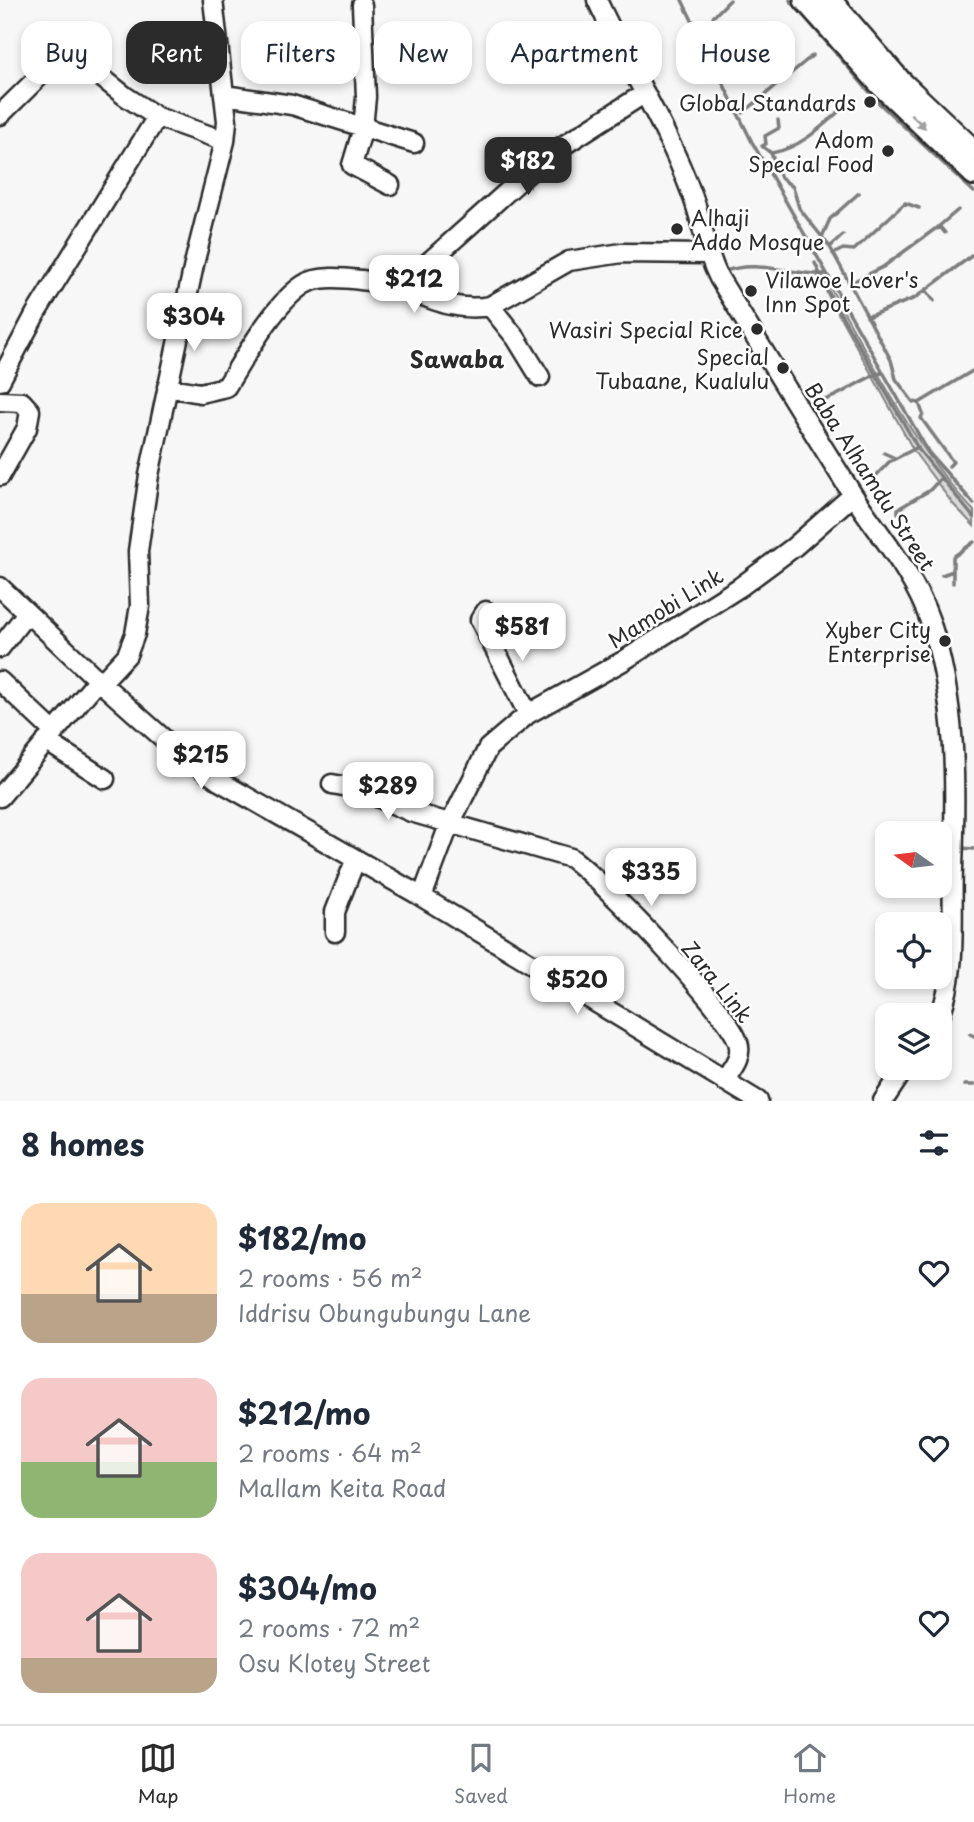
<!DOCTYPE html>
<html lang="en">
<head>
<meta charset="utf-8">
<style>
	body { margin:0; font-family:"Playpen Sans",sans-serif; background:#f6f6f7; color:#1f2937; height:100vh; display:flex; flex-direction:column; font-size:26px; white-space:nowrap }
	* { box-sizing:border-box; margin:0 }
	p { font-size:23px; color:#747a83 }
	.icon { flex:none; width:38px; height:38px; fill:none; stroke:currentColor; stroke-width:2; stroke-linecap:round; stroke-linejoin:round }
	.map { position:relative; height:1101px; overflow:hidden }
	.sheet { display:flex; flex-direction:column; background:#fff; flex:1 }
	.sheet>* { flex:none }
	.guide { position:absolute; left:21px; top:21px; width:933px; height:63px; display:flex; gap:14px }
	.needle { width:46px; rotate:284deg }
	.controls { position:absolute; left:875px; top:821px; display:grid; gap:14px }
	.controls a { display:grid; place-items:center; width:77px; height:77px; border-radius:14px; background:#fff; box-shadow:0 4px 10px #0003; font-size:35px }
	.price { position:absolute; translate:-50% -60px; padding:0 16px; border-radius:14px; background:#fff; color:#222; font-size:23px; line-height:46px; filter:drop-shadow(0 2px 4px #0008) }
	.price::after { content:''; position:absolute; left:50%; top:42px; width:21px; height:16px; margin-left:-10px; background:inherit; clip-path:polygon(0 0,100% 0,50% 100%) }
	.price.selected { background:#2b2b2b; color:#fff }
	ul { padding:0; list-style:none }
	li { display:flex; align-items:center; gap:21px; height:175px; padding:0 21px }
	li span { display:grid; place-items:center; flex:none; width:196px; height:140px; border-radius:21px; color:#555 }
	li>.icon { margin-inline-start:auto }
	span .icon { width:84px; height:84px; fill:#fffc; stroke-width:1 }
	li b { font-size:30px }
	h2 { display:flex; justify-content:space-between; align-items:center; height:84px; padding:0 21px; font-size:30px }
	.pill { padding:0 24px; border-radius:21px; background:#fff; box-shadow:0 4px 10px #0003; font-size:24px; line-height:63px }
	.pill.selected { background:#2b2b2b; color:#fff }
	.dock { display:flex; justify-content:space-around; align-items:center; height:98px; border-top:2px solid #e0e1e3; background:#fff; font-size:19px; color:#747a83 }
	.dock a { display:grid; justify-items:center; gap:4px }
	.dock .selected { color:#2b2b2b }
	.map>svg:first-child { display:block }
	.green { fill:#d9d9d9; stroke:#828282; stroke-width:2 }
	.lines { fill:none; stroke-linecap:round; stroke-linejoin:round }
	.stream { stroke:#7b7b7b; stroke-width:3.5 }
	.minor-casing { stroke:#2b2b2b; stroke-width:23 }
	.major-casing { stroke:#2b2b2b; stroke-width:26 }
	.minor { stroke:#fff; stroke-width:18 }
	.major { stroke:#fff; stroke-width:21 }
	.oneway { fill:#a0a0a0 }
	.poi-dot { fill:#2b2b2b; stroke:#fff; stroke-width:2.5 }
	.labels { text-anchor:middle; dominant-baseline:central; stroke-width:5; stroke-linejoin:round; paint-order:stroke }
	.poi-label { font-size:21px; fill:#2b2b2b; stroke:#fff; text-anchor:end }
	.street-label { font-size:21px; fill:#2b2b2b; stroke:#fff }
	.neighbourhood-label { font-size:23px; font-weight:bold; fill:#2b2b2b; stroke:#fff }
</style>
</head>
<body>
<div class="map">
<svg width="974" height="1101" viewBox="0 0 974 1101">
	<rect width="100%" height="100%" fill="#f7f7f7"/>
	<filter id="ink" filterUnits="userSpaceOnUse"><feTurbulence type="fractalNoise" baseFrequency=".0143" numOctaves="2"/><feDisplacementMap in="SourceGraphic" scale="14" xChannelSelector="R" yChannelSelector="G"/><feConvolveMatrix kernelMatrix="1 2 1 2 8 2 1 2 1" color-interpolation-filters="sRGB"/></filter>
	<g filter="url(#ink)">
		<path class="green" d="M818,277h6c47,80 86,167 150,234v15l-21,-22 -38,-51z"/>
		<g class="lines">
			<path class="stream" d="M682,0l70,142 156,274 21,37 45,51
				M790,0l90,104 94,88
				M844,0l6,7
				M713,17l17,-17
				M894,58l26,27
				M688,76l24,-9
				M743,113l70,-58
				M778,120l1,8 -14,8 1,8 -4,2 9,7 10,25 12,9 6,21 31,39 61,113 5,19 17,23 6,1 4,11 -2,4 32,44 -4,4
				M772,153c33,-6 56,-33 81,-54
				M938,227l20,-17
				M822,237l8,-18 29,-26
				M830,247l13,-12
				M833,254l10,-5 11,1 51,-47 14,5
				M815,263l11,25 93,162 55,68
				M723,272c33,-14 70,4 104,2
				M850,286v-3l33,-16 52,-38 6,-1 4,5
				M926,290l8,11
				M867,317l48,-19 59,-44
				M817,402c25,-5 42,-23 66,-30
				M919,403l55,-33
				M884,453l11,5
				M869,483l20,-21 29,-15
				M898,513v-4l32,-19 10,-11
				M942,575l11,-4
				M953,583v-26l21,-15
				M961,848l13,1
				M970,1034l4,2
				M964,1085h10"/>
			<defs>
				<path id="minor" d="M597,0c30,65 69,125 94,192 12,29 13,57 28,86 44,72 88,145 134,217 27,41 61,79 77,126 27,81 26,163 23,247 -2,48 5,102 -13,147
					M362,5l4,92 -3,31 -11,37 38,20
					M224,95l68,10 122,38
					M0,115l63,-62 9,1 53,42 32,21 68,24
					M401,287l146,-131 98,-63
					M490,306l26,32 24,39
					M0,381l36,-68 121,-196
					M167,387l33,6 26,-6c19,-30 48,-83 77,-102 15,-10 41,-7 58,-5 14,2 29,3 42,8 30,12 54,24 87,18l79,-45 53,-8 85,1
					M0,401l22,1 8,9 -3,17 -27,48
					M0,587l101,96 72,64 46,34 198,113 341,207
					M486,611l-6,9 48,94
					M0,648l27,-35
					M0,681l53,50
					M101,683l26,-28 8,-21 5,-28 -2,-55 11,-76 46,-215 30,-119 2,-20 -14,-121
					M46,741l59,38
					M332,784l27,5 52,23 160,46c31,22 157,152 167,184 5,15 -6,27 -14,39
					M0,797l98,-117
					M422,897l26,-69 40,-80 40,-34 95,-53 117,-74 54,-40 59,-52
					M335,932v-20l20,-51
					M883,1101l22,-33"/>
				<path id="major" d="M805,0l76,85 93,89
					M830,0l71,82 73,69"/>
			</defs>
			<use href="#minor" class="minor-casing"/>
			<use href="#major" class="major-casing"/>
			<use href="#minor" class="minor"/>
			<use href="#major" class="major"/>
		</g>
		<defs><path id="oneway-solid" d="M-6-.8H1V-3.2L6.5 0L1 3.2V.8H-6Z" transform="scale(1.75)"/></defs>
		<use class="oneway" href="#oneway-solid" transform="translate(918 121) rotate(44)"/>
	</g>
	<g class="poi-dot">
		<circle cx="870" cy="102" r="7"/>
		<circle cx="888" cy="151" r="7"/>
		<circle cx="677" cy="229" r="7"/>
		<circle cx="751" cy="291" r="7"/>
		<circle cx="757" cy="329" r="7"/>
		<circle cx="783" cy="368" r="7"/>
		<circle cx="945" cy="641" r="7"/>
	</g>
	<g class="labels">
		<g class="poi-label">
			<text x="856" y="102">Global Standards</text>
			<text x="874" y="139">Adom<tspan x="874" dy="24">Special Food</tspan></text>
			<text x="691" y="217" text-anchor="start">Alhaji<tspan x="691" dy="24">Addo Mosque</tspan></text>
			<text x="765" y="279" text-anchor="start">Vilawoe Lover's<tspan x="765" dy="24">Inn Spot</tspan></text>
			<text x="743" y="329">Wasiri Special Rice</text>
			<text x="769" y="356">Special<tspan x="769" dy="24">Tubaane, Kualulu</tspan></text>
			<text x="931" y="629">Xyber City<tspan x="931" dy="24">Enterprise</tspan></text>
		</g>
		<g class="street-label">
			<text transform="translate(871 476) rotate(57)">Baba Alhamdu Street</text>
			<text transform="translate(665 607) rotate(-32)">Mamobi Link</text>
			<text transform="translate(718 981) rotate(51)">Zara Link</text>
		</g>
		<g class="neighbourhood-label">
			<text x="457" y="358">Sawaba</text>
		</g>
	</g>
</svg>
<div class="controls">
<a><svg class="needle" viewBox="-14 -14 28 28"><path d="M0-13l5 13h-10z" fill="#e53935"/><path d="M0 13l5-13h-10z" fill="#747a83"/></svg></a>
<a><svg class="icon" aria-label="locate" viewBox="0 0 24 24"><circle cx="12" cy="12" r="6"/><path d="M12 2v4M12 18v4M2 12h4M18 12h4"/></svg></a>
<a><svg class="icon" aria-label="layers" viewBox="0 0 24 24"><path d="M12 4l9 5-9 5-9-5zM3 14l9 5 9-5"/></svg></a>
</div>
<b class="price selected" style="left:528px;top:197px">$182</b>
<b class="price" style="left:414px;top:315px">$212</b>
<b class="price" style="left:194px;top:353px">$304</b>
<b class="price" style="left:522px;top:663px">$581</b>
<b class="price" style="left:201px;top:791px">$215</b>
<b class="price" style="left:388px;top:822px">$289</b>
<b class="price" style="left:651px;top:908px">$335</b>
<b class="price" style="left:577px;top:1016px">$520</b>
<div class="guide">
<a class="pill">Buy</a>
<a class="pill selected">Rent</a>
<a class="pill">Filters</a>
<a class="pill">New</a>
<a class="pill">Apartment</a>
<a class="pill">House</a>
</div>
</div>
<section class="sheet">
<h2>8 homes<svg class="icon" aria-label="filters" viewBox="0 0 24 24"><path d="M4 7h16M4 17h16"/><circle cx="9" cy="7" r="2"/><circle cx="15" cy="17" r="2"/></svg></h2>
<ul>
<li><span style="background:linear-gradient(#ffd9b3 65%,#b9a48a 0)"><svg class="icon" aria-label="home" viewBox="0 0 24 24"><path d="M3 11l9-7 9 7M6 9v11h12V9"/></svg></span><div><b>$182/mo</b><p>2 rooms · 56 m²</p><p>Iddrisu Obungubungu Lane</p></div><svg class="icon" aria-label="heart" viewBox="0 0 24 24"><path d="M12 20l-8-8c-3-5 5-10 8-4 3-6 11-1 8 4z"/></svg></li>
<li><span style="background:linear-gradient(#f6c9c9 60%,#8fb573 0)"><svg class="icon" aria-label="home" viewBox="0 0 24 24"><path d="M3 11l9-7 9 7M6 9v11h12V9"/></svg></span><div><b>$212/mo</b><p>2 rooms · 64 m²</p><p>Mallam Keita Road</p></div><svg class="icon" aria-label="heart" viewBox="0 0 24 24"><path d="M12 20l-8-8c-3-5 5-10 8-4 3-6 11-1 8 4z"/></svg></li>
<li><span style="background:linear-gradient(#f6c9c9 75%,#b9a48a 0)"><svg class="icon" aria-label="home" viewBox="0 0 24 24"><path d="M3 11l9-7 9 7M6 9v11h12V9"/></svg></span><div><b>$304/mo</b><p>2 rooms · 72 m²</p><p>Osu Klotey Street</p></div><svg class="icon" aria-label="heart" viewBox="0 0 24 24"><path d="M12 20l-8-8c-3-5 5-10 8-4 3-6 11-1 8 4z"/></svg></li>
</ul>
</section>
<nav class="dock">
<a class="selected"><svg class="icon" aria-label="map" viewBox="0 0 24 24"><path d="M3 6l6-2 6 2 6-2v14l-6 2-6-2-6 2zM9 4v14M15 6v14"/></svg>Map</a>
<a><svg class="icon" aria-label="saved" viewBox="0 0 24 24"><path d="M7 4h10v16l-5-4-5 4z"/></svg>Saved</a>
<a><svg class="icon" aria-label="home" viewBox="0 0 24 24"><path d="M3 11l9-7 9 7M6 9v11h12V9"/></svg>Home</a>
</nav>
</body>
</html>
